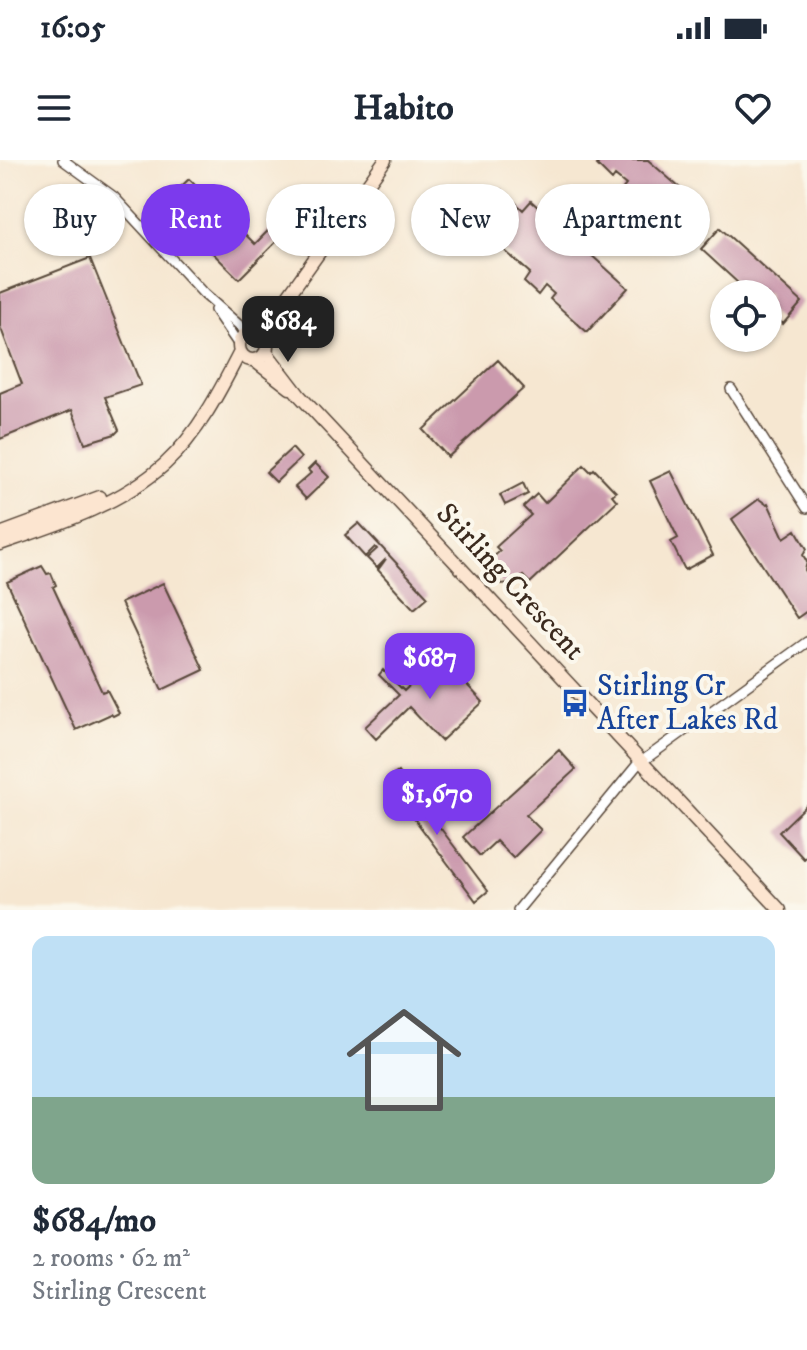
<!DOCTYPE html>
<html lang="en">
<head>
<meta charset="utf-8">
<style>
	body { margin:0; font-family:"IM FELL DW Pica",serif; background:#f6f6f7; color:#1f2937; height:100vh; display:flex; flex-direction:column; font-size:30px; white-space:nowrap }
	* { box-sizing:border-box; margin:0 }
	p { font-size:26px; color:#747a83 }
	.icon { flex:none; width:44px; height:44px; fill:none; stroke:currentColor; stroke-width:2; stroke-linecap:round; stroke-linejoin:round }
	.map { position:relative; height:750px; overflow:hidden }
	.side { display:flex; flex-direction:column; background:#fff; flex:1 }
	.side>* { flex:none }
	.hud { position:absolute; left:24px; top:24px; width:760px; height:72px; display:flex; gap:16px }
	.tools { position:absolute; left:710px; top:120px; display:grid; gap:16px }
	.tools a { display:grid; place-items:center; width:72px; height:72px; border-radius:50%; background:#fff; box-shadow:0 2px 6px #0004; font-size:40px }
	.price { position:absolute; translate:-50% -68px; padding:0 18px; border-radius:16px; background:#7c3aed; color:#fff; font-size:26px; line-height:52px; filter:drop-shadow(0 2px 4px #0008) }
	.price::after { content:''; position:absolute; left:50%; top:48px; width:24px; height:18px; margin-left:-12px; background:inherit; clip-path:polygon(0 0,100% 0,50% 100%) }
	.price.current { background:#222; color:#fff }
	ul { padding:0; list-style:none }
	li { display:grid; align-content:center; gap:16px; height:424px; padding:0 32px }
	li span { display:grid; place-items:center; height:248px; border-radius:16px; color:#555 }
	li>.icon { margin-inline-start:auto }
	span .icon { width:144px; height:144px; fill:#fffc; stroke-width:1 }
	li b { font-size:34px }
	.chip { padding:0 28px; border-radius:36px; background:#fff; box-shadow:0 2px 6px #0004; font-size:28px; line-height:72px }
	.chip.current { background:#7c3aed; color:#fff }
	.status { display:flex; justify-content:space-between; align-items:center; height:56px; padding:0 40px; background:#fff; direction:ltr }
	.status svg { height:22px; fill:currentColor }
	header { display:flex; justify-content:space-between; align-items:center; height:104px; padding:0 32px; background:#fff; font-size:36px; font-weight:700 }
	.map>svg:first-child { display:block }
	.building { fill:#cb9aad }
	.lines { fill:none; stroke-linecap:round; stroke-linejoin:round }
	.minor-casing { stroke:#574639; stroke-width:12 }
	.secondary-casing { stroke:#574639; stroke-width:15 }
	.minor { stroke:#fff; stroke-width:9 }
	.secondary { stroke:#fce5d0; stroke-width:12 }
	.labels { text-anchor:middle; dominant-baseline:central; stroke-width:8; stroke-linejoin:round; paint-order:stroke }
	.street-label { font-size:30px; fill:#3b2a1e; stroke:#fbf7ec }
	.transit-label { font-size:30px; fill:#164399; stroke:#fbf7ec; text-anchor:start }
</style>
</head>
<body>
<div class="status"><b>16:05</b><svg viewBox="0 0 49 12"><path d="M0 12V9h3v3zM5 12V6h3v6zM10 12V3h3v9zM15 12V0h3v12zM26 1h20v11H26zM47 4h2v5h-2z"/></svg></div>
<header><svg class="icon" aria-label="menu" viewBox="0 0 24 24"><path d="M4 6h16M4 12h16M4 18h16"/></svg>Habito<svg class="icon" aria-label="heart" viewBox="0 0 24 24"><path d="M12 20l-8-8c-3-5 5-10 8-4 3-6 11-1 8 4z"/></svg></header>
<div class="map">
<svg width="807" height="750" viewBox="0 0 807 750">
	<rect width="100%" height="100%" fill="#fbf7ec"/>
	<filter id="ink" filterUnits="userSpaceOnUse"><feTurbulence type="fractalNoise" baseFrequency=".0125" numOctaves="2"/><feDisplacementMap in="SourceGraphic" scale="16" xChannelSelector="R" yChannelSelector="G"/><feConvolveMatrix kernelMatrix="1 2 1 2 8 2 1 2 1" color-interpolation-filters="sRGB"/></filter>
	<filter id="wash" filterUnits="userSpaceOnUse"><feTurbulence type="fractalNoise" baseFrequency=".006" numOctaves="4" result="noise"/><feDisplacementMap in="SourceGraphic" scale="32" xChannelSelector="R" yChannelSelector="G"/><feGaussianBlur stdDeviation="1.8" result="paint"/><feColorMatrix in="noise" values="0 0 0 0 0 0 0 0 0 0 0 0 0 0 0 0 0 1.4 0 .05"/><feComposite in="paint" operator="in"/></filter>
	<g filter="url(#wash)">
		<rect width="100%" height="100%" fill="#f6e7d1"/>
		<g id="blocks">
			<path class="building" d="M601,0h47l56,49 -21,25 -44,-37 -6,6 -12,-12 5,-6 -11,-9 -3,4 -15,-15z
				M189,19l66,65 50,-51 10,10 -76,76 -76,-75z
				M502,30l21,20 8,-9 97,87 -41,44 -37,-33 4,-5 -9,-8 -7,9 -14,-13 6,-9 -35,-31 4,-3 -22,-21z
				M720,68l82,74 -19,22 -15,-14v-16h-18l-49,-45z
				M90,98l51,127 -36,12 14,33 -4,4 -30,9 -13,-33 -72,29v-46l22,-9 -22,-58v-33z
				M498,200l26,28 -76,69 -25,-27z
				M292,288l9,10 -25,24 -10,-10z
				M315,303l14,14 -23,22 -11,-12 16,-14 -3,-3z
				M584,305l7,7 3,-3 22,23 -4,3 5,6 -87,82 -7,-7 -12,11 -3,-4 -6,1 -5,-6 3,-2 -10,-8 5,-5 -4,-4 9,-8 -4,-4 35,-32 -8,-8 14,-13 8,9z
				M671,311l42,84 -28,15 -14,-28 7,-4 -28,-57z
				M523,323l5,11 -23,11 -5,-10z
				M759,339l7,5 2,-1 16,35 12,-8 11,19 -4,6 4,7 -2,8 2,3v38l-10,7 -65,-99z
				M359,363l69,74 -14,12 -36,-39 8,-11 -9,9 -10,-10 10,-9 -2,-2 -10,10 -20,-22z
				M42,406l5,8 4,-1 5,12 -3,2 49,105 5,-2 12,23 -6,3 -2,-2 -35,16 -69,-148z
				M163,423l41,87 -42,20 -41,-87z
				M440,496l43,46 -42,39 -32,-34 -33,32 -11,-12 34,-32 -20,-20 4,-5 21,21z
				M559,590l17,19 -50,46 15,15 -28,28 -17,-17 -16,15 -17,-19z
				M398,612l90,119 -12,10 -90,-120z
				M807,645v51l-3,3 -25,-27z"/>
		</g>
	</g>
	<g filter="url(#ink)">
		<use href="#blocks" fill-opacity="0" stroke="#574639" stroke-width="2"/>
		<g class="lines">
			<defs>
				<path id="minor" d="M63,0l51,37 90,97 44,39
					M215,150l24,35
					M731,229l76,119
					M518,750l119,-145 170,-123"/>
				<path id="secondary" d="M239 186a14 14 0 1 1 28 0a14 14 0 1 1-28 0Z
					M255,172l33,-36 97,-136
					M266,181l17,-35
					M266,192l33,43 481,515
					M255,201l35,27
					M0,374l100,-37
					M0,384c56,-19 120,-39 165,-80 33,-30 55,-73 75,-112"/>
			</defs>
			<use href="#minor" class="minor-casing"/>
			<use href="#secondary" class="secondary-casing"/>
			<use href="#minor" class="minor"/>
			<use href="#secondary" class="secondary"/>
		</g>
	</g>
	<defs>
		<symbol id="bus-bare" viewBox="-9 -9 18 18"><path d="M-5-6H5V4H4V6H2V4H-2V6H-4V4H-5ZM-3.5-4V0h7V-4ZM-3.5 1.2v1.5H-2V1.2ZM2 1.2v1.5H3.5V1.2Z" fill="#1a4fb4" stroke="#fbf7ec" stroke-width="2.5" paint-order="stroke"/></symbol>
	</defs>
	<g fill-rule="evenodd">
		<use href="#bus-bare" x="555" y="523" width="40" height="40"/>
	</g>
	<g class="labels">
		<g class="street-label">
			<text transform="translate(510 422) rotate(47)">Stirling Crescent</text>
		</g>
		<g class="transit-label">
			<text x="597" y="526">Stirling Cr<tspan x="597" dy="34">After Lakes Rd</tspan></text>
		</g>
	</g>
</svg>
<div class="tools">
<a><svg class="icon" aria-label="locate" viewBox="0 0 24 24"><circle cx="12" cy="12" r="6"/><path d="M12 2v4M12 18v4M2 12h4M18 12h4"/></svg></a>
</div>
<b class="price current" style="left:288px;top:204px">$684</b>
<b class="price" style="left:430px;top:541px">$687</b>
<b class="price" style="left:437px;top:677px">$1,670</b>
<div class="hud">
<a class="chip">Buy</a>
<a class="chip current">Rent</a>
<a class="chip">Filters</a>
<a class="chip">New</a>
<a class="chip">Apartment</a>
</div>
</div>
<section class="side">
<ul>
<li><span style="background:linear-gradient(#bfe0f5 65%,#7fa58c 0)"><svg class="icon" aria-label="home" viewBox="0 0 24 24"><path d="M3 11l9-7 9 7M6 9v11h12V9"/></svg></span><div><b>$684/mo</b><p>2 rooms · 62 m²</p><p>Stirling Crescent</p></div></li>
</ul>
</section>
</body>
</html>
